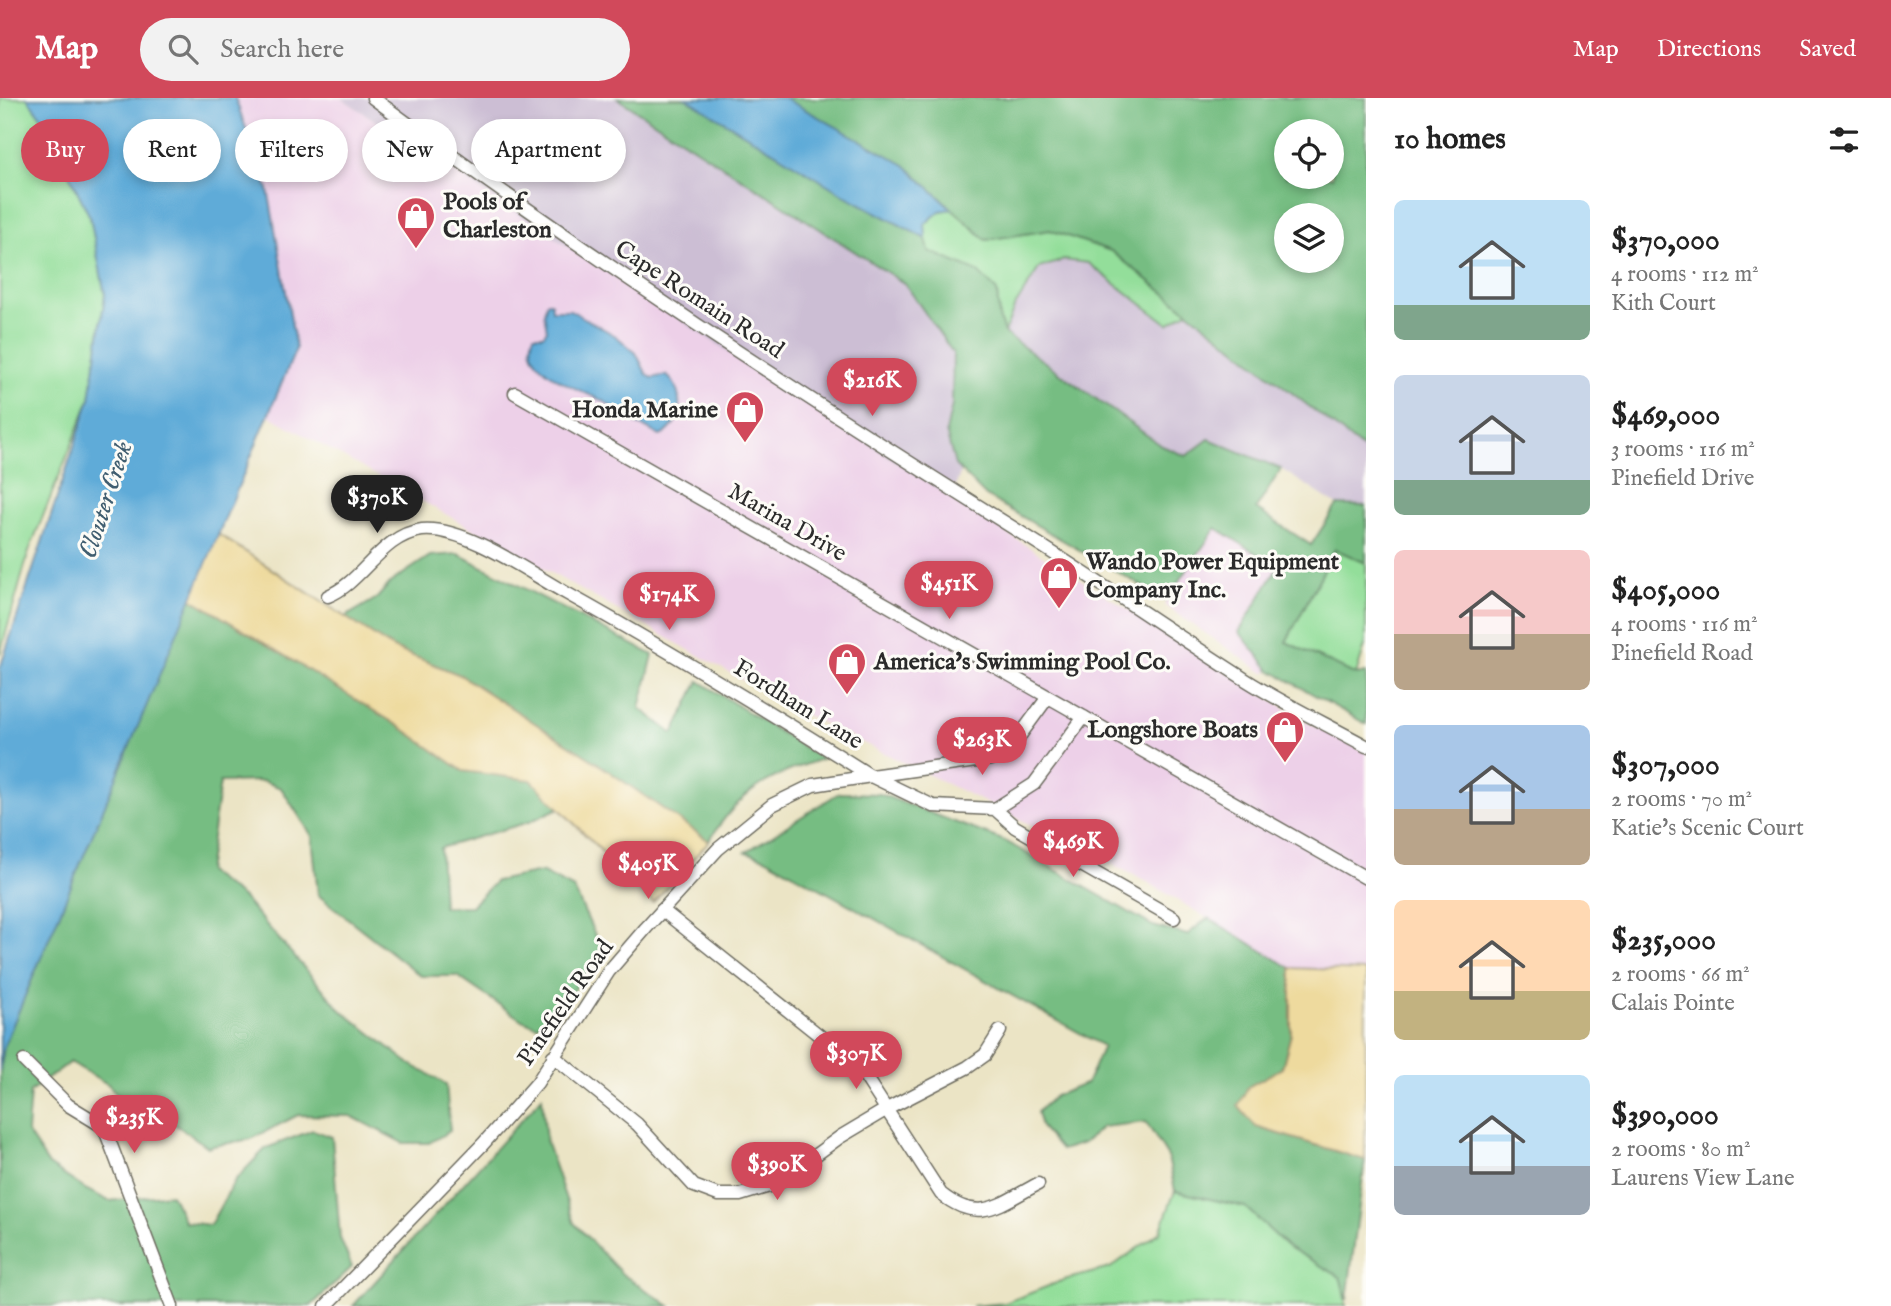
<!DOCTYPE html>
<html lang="en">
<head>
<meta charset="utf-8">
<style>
	body { margin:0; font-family:"IM FELL English",serif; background:#f2f2f2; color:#222; height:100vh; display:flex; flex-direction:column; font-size:26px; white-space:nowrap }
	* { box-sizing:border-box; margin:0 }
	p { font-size:23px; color:#767676 }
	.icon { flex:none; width:38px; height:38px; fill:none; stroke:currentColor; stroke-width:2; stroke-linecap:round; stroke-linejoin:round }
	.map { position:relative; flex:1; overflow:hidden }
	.side { display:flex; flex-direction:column; background:#fff; width:525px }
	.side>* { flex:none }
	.banner { position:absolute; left:21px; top:21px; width:665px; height:63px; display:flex; gap:14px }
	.tools { position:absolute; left:1274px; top:21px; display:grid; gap:14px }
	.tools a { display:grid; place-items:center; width:70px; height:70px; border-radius:50%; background:#fff; box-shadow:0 4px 10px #0003; font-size:35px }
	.price { position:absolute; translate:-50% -60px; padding:0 16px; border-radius:24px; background:#d1495b; color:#fff; font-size:23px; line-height:46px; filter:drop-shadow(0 2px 4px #0008) }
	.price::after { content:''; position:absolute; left:50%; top:42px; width:21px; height:16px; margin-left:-10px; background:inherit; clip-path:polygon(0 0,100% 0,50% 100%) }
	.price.current { background:#222; color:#fff }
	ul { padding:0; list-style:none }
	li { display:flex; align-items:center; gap:21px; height:175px; padding:0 28px }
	li span { display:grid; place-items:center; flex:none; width:196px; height:140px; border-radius:10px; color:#555 }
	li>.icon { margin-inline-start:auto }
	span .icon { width:84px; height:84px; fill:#fffc; stroke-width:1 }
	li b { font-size:30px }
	h2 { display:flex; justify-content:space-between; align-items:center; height:84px; padding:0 28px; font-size:30px }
	.tag { padding:0 24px; border-radius:32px; background:#fff; box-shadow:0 4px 10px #0003; font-size:24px; line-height:63px }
	.tag.current { background:#d1495b; color:#fff }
	header { display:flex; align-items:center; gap:42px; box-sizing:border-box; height:98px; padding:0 35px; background:#d1495b; color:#fff }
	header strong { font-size:33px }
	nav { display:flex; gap:38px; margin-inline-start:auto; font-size:24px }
	.search { width:490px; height:63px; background:#f2f2f2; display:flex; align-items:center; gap:18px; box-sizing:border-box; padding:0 24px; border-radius:38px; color:#767676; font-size:26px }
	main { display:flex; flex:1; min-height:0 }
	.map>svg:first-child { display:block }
	.built { fill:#edd0e8 }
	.industrial { fill:#ccbed4 }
	.green { fill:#93de9a; stroke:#5f8462; stroke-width:2 }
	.forest { fill:#76bd82; stroke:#507456; stroke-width:2; fill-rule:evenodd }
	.sand { fill:#eeda9e; stroke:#8c8264; stroke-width:2 }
	.water { fill:#5fabd8; stroke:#456b82; stroke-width:2 }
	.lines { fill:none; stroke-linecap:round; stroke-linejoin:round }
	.street-casing { stroke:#6e6c61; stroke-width:15 }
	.street { stroke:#fff; stroke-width:12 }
	.labels { text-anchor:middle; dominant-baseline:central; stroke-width:6; stroke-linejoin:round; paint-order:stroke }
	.poi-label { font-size:24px; font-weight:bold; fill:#2b2b2b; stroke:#fdfcf7; text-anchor:start }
	.street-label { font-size:24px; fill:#2b2b2b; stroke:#fdfcf7 }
	.water-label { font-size:26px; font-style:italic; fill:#405e70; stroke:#fdfcf7 }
</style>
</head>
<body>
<header>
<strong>Map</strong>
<div class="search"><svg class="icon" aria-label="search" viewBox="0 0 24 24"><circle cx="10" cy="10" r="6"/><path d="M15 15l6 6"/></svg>Search here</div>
<nav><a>Map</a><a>Directions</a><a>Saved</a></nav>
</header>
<main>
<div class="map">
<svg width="1366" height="1208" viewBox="0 0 1366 1208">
	<rect width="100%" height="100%" fill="#fdfcf7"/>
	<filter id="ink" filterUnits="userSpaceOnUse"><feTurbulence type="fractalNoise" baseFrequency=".0143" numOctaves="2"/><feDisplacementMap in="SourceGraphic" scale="14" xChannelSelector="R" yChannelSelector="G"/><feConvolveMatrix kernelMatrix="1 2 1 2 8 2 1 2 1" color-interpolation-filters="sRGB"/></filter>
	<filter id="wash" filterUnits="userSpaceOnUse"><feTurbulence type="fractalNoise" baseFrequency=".00686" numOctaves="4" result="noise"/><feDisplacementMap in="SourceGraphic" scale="28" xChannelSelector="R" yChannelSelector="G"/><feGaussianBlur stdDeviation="1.57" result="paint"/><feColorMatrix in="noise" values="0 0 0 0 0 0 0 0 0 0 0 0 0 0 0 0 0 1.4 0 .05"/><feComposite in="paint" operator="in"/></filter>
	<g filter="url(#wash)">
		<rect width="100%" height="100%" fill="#ebe4c5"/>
		<path class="built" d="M235,0h106l610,400 356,224 59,30v219l-75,-3 -149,-89 -340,-166 -534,-298 28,-66 -28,-160z
			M1215,430l63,39 -39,65 31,38 -6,3 -100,-68z"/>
		<path class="industrial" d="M341,0h276l159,101 129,85 48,69 -1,52 -6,27 9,33 6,6 -10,27z
			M1064,162l24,3 80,60 20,-12 178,140v55l-29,-1 -56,-36 -71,-30 -24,17 -24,-10 -158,-113 10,-25 25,-40z"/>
		<path class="green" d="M0,0h27l15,20 48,99 15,78 -15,104 -61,152 -29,103z
			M952,111l34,31 64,-10 61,21 77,60 -20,13 -80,-61 -24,-3 -25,8 -25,40 -10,25 -5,-16 -2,-26 -71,-42 -1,-25 15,-13z
			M1335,451l31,14v79l-10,33 -70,-33z
			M1175,1093l70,16 42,39 54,31 5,29h-375l34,-3 59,-23 46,-12 50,-36z"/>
		<path class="forest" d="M617,0h69l160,98 80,43 3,12 49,21 19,19 2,26 5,16 158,113 24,10 23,-17 72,30 -25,40 55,36 26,-40 29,1v57l-31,-14 -49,93 70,33 10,-2v51l-96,-54 -31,-38 39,-65 -62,-39 -50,72 -180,-104 -31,-31 -9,-33 6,-27 1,-52 -48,-69z
			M784,0h582v353l-255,-200 -61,-21 -64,10 -81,-75zM1286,33h46v46h-46zM1286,117h46v46h-46z
			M458,456l195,101 -13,53 33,26 26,-53 123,78c-54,18 -82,31 -113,82l-112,-78 -137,-88 -67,-27 -48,-31 32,-19 14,-16 39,-26z
			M191,500l211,130 61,43 68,8 30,28 -32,15 -89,26 3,59 28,-1 25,-25 45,-9 33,17 28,61 -30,43 -35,33 -15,-6 -65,-44h-36l-103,-81 -6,-59 -31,-48 -18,-7 -43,1 -13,90 36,26 98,112 69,54 36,20 4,47 -21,12h-26l-52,-27 -53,-1 -47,24 -43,8 -35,-24 -34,-1 -30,-37 -39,-23 -40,30 -3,40 22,33 36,24 24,12 62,-7 14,28 25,3 25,-45 31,-32 47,-18 19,7 8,101 12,29 -41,39h-311v-235l4,-25z
			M839,695l41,1 125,47 148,85 34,9 21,-17 83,50v66l-9,34 -34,19 8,40 109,33 -18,140 -7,-23 -53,-31 -42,-39 -70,-16 -7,-34 -22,-35 -44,5 -18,16 -23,7 -20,-23 -4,-15 18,-16 32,-13 16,-37 -338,-188 -19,-6z
			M542,999l4,44 28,82 48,51 48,32h-317z"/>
		<path class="sand" d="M218,436l175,114 67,27 137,88 112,78 -56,62 -122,-123 -68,-9 -61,-43 -211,-130z
			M1291,870l75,3 -1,189 -109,-33 -18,-21 10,-19 34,-19 9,-34z"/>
		<path class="water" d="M27,0h208l33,91 28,160 -292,697 -4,25v-403l90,-269 15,-104 -15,-78 -48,-99z
			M686,0h98l121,67 47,44 -12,2 -15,13 1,15 -80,-43z
			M547,204h4l1,8h18l46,26 20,17 10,20 6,5 14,-3c20,14 17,52 -6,61 -11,-7 -22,-12 -33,-18 -8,-4 -14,-11 -22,-16 -21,-11 -88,-32 -71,-67h9l4,-5 -3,-17z"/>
	</g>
	<g filter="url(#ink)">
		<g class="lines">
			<defs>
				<path id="street" d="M373,0c212,157 434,301 658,441 73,46 143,95 215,141 38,24 80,44 120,66
					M515,295l851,485
					M328,498c34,-13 53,-61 94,-66 43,-4 106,42 144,63 104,58 205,120 305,183l119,-17 20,-10 38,-52
					M995,711l20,18 159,91
					M662,812l197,157 82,127c39,31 58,10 97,-10
					M553,958l84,68 57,62 24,9h22l36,-11 64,-47 47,-28 81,-42 17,-12 15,-24
					M24,963l44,44 36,22 68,179
					M326,1208l157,-162 54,-61 72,-112 37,-43 72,-79 54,-44 41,-20 58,-9 62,30 62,3 39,-25 50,-67"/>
			</defs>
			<use href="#street" class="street-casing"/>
			<use href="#street" class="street"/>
		</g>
	</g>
	<defs>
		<symbol id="shop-pin" viewBox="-11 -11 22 30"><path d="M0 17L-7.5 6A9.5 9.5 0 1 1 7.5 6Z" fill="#d1495b" stroke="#fdfcf7"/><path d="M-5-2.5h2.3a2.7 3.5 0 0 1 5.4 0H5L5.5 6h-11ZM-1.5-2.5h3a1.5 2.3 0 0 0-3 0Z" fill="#fff"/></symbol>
	</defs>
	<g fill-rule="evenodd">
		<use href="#shop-pin" x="394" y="96" width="44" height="60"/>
		<use href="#shop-pin" x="723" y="290" width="44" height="60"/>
		<use href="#shop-pin" x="1037" y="456" width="44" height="60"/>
		<use href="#shop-pin" x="825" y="542" width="44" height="60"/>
		<use href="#shop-pin" x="1263" y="610" width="44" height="60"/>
	</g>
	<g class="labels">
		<g class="poi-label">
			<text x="443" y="104">Pools of<tspan x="443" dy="28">Charleston</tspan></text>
			<text x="718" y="312" text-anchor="end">Honda Marine</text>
			<text x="1086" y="464">Wando Power Equipment<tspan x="1086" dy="28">Company Inc.</tspan></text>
			<text x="874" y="564">America's Swimming Pool Co.</text>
			<text x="1258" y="632" text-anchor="end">Longshore Boats</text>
		</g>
		<g class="street-label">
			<text transform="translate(699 202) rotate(33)">Cape Romain Road</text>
			<text transform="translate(787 425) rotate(30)">Marina Drive</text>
			<text transform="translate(798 607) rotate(32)">Fordham Lane</text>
			<text transform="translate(566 905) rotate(-55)">Pinefield Road</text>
		</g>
		<g class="water-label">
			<text transform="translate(106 402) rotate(-72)">Clouter Creek</text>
		</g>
	</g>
</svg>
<div class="tools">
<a><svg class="icon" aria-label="locate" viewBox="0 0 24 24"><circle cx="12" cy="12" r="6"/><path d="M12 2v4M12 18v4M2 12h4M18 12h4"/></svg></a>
<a><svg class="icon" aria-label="layers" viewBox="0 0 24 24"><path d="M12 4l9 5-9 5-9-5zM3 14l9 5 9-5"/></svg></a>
</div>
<b class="price" style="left:872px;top:320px">$216K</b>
<b class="price current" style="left:377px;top:437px">$370K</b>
<b class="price" style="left:949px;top:523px">$451K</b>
<b class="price" style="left:669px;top:534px">$174K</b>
<b class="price" style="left:982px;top:679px">$263K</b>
<b class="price" style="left:1073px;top:781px">$469K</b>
<b class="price" style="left:648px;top:803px">$405K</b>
<b class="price" style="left:856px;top:993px">$307K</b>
<b class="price" style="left:134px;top:1057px">$235K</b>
<b class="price" style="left:777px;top:1104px">$390K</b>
<div class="banner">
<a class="tag current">Buy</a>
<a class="tag">Rent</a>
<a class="tag">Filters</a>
<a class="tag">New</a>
<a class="tag">Apartment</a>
</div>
</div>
<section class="side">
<h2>10 homes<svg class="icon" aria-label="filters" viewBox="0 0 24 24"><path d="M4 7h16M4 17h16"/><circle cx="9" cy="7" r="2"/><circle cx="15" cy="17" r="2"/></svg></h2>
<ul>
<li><span style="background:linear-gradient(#bfe0f5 75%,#7fa58c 0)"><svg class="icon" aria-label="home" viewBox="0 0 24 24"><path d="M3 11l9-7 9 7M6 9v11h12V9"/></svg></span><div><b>$370,000</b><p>4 rooms · 112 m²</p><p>Kith Court</p></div></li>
<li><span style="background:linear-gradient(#c9d6e8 75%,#7fa58c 0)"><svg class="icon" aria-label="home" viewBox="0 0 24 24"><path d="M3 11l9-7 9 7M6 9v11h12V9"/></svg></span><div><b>$469,000</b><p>3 rooms · 116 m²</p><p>Pinefield Drive</p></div></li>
<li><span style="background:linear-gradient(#f6c9c9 60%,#b9a48a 0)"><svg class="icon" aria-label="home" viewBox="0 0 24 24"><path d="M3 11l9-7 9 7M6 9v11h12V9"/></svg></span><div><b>$405,000</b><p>4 rooms · 116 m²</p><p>Pinefield Road</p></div></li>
<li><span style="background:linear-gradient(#a9c7e8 60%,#b9a48a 0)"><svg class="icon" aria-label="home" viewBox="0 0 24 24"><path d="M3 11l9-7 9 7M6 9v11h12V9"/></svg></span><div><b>$307,000</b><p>2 rooms · 70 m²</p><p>Katie's Scenic Court</p></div></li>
<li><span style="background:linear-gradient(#ffd9b3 65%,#c2b280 0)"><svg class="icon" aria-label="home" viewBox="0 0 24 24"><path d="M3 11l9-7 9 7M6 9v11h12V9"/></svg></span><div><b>$235,000</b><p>2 rooms · 66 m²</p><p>Calais Pointe</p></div></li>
<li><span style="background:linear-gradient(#bfe0f5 65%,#9aa5b1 0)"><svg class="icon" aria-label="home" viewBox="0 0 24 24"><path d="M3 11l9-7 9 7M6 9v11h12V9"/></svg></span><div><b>$390,000</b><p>2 rooms · 80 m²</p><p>Laurens View Lane</p></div></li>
</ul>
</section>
</main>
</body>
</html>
